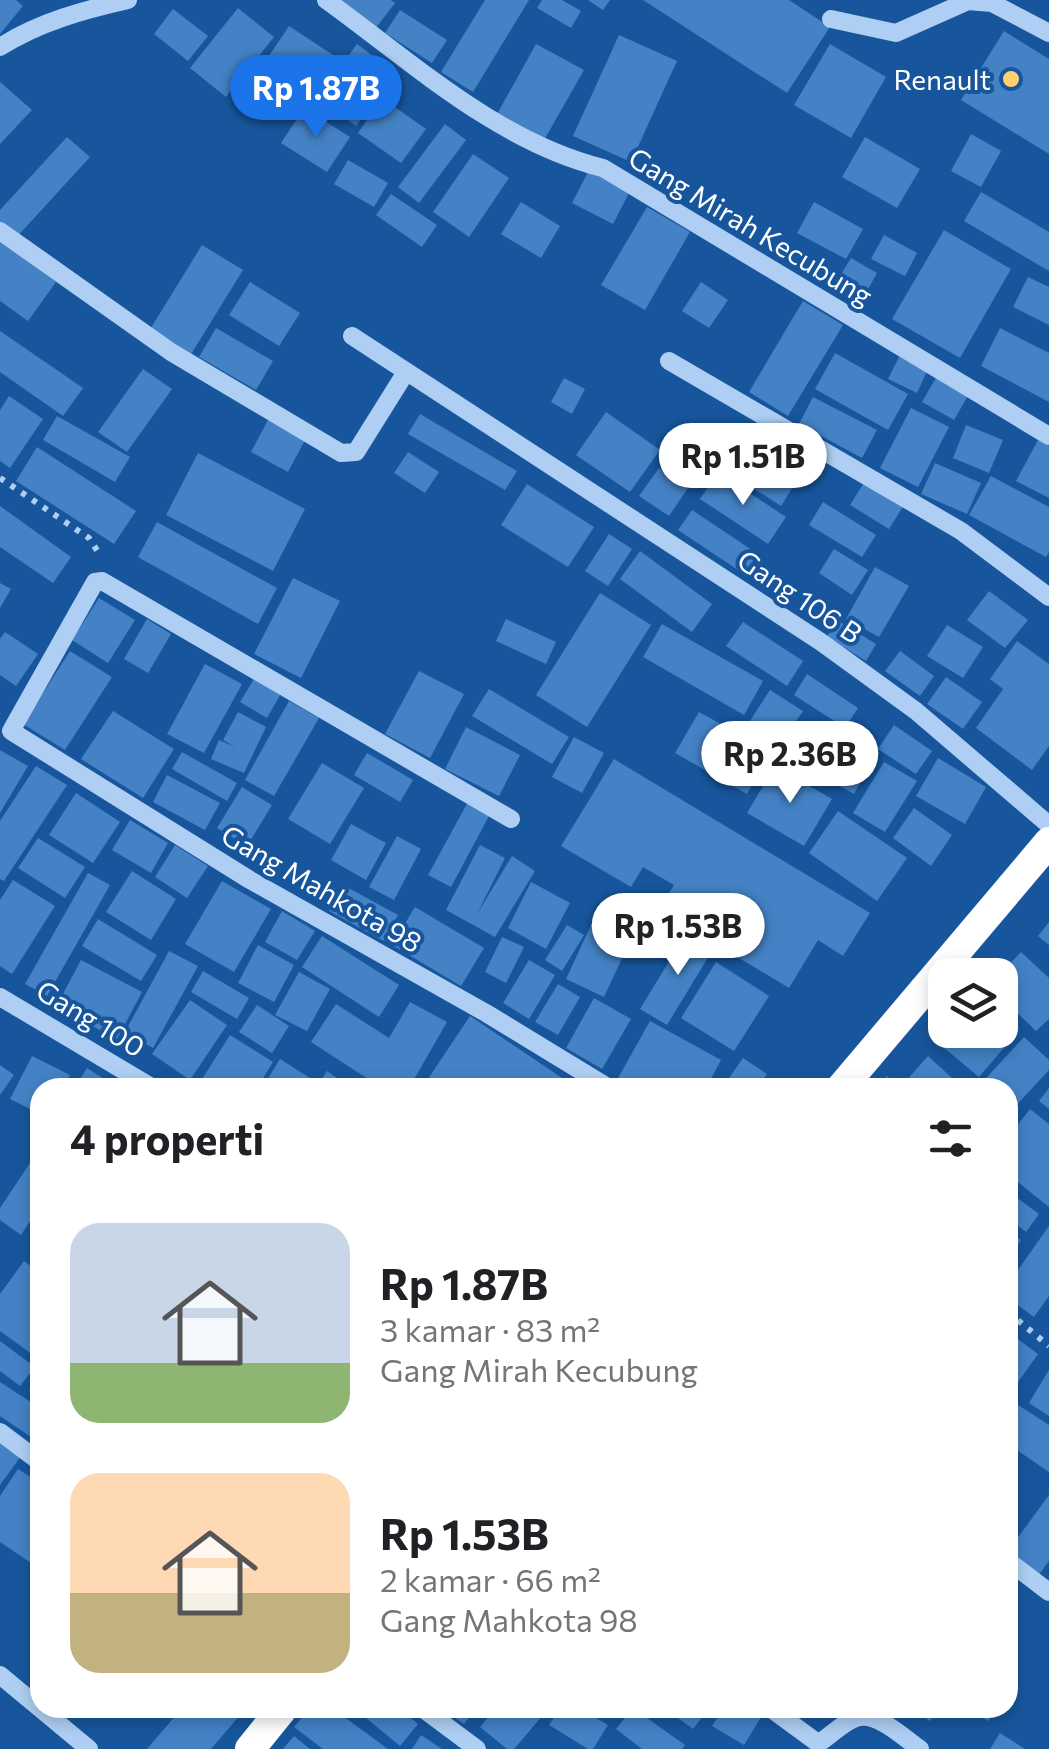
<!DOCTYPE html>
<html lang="id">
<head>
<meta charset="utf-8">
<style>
	body { margin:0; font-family:Commissioner,sans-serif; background:#f6f6f6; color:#202124; height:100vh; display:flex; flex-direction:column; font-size:38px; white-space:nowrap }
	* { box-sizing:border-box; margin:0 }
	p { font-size:32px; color:#757577 }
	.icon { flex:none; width:55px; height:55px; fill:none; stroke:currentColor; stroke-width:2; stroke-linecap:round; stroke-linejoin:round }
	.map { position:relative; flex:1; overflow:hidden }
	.side { position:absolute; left:30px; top:1078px; width:988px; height:640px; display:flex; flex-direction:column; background:#fff; border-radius:30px; box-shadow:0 5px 15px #0003 }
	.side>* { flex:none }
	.controls { position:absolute; left:928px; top:958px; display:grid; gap:20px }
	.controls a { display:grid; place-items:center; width:90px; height:90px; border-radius:20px; background:#fff; box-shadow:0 5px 15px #0003; font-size:50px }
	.price { position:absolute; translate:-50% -85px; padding:0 22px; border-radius:35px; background:#fff; color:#222; font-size:32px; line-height:65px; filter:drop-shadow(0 2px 5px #0008) }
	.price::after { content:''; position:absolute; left:50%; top:60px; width:30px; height:22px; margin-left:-15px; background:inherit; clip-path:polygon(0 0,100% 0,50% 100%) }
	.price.current { background:#1a73e8; color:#fff }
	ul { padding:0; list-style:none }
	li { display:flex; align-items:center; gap:30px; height:250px; padding:0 40px }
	li span { display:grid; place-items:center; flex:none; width:280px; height:200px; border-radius:30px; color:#555 }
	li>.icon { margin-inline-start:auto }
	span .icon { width:120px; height:120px; fill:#fffc; stroke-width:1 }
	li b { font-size:42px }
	h2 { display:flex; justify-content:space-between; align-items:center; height:120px; padding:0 40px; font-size:42px }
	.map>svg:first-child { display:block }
	.building { fill:#4482c5 }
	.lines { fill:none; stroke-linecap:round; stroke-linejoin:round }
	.path { stroke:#aecff3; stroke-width:6; stroke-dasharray:5 8; stroke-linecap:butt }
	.minor { stroke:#aecff3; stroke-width:18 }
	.highway { stroke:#fff; stroke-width:30 }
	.poi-dot { fill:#ffd06f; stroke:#17569d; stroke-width:4 }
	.labels { text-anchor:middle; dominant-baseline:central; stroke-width:8; stroke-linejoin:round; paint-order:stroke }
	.poi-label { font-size:28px; fill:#fff; stroke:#17569d; text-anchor:end }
	.street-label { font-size:28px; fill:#fff; stroke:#17569d }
</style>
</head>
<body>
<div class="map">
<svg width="1049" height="1749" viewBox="0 0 1049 1749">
	<rect width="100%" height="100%" fill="#17569d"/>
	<path class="building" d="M0,0h16l7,6 -23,28z
		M340,0h51l4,3 -20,26z
		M485,0h44l-56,92 -32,-20z
		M542,0h20l19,11 -10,17 -34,-20z
		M588,0h22l-7,10z
		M643,0h146l41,27 -43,66z
		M238,8l36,29 -48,60 -36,-29z
		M173,9l35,27 -20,25 -34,-27z
		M400,10l47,30 -15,23 -47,-30z
		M289,26l44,29 -42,64 -44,-30z
		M1004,31l45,28v95l-88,-54z
		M619,35l58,26 -46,101 -58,-26z
		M357,44l39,29 -40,53 -38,-29z
		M536,44l48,26 -41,72 -47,-26z
		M830,44l56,33 -35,61 -57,-33z
		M0,82l32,28 -32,34z
		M382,98l44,31 -25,34 -43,-30z
		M304,108l46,29 -23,35 -46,-29z
		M445,124l21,16 -47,63 -21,-16z
		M971,134l30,17 -20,36 -30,-16z
		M67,137l23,20 -75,82 -15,-14v-15z
		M865,137l55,32 -23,39 -55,-31z
		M473,154l36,24 -40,59 -36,-25z
		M348,160l40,23 -14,24 -40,-23z
		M589,170l41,21 -17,33 -41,-21z
		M981,192l68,40v39l-85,-50z
		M391,194l46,31 -15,22 -46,-32z
		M521,202l39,24 -19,32 -40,-24z
		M814,202l49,27 -17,30 -49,-26z
		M647,207l43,25 -45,78 -44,-25z
		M944,230l67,39 -51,89 -68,-39z
		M884,235l33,18 -12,23 -34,-17z
		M0,241l56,41 -28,39 -28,-20z
		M202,245l41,25 -53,86 -41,-25z
		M851,258l26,15 -15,27 -27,-16z
		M1028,277l21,10v38l-36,-18z
		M250,282l50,31 -21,33 -50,-31z
		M701,282l27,18 -19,28 -27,-17z
		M803,301l40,24 -55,91 -39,-24z
		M216,328l57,33 -17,29 -57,-33z
		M1000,328l49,25v49l-68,-36z
		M0,331l83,57 -20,28 -63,-44z
		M835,353l73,41 -20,36 -73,-41z
		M900,355l28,14 -11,24 -29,-14z
		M143,369l29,20 -45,63 -29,-20z
		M937,376l32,18 -15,26 -32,-18z
		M564,378l21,11 -13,25 -21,-12z
		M9,396l34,23 -33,49 -10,-7v-51z
		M813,397l64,33 -15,28 -63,-34z
		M911,408l38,19 -31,60 -38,-19z
		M606,412l54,38 -30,42 -54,-37z
		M420,414l97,57 -12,19 -97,-56z
		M57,416l73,41 -15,25 -72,-42z
		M268,420l37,20 -17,32 -37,-20z
		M966,425l37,15 -14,33 -36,-15z
		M1038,440l11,6v52l-33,-17z
		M37,447l99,64 -22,33 -98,-63z
		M408,452l31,20 -14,21 -31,-20z
		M198,453l107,56 -32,62 -107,-56z
		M750,453l46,29 -15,24 -47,-30z
		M935,463l46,20 -14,31 -46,-20z
		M659,468l29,20 -19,28 -30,-20z
		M718,472l68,45 -18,27 -68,-45z
		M991,476l58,31v45l-3,5 -77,-42z
		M865,481l39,24 -15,24 -39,-24z
		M527,484l67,43 -26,40 -67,-42z
		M823,502l53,33 -14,22 -53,-32z
		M0,506l71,51 -18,26 -53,-36z
		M692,510l66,44 -14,20 -66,-44z
		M157,522l120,66 -19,36 -120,-67z
		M609,534l23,15 -24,37 -23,-15z
		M834,549l34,21 -16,25 -33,-22z
		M640,551l72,53 -20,28 -72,-53z
		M875,567l34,19 -30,51 -33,-18z
		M293,578l47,23 -39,77 -47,-24z
		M0,583l11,6 -11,19z
		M989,591l39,29 -23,28 -38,-28z
		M600,593l51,32 -64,102 -51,-32z
		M99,598l36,22 -27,43 -36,-23z
		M147,619l24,15 -23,39 -24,-14z
		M506,619l50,23 -10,22 -50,-23z
		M837,620l39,24 -10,17 -39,-24z
		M743,622l60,39 -16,25 -61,-40z
		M662,624l101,57 -19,34 -101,-58z
		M947,625l36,22 -20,31 -36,-22z
		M5,632l33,22 -22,32 -16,-11v-36z
		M1017,641l32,23v82l-17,24 -56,-42 27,-39 -13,-10z
		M70,651l42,26 -47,73 -42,-26z
		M900,651l34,25 -14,20 -35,-25z
		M205,664l37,20 -38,69 -37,-19z
		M419,671l45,23 -34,64 -45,-24z
		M257,674l26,16 -16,28 -27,-16z
		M807,674l51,34 -13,20 -51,-33z
		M946,677l36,25 -19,27 -36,-25z
		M489,689l80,48 -17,27 -80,-48z
		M770,690l33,21 -25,37 -32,-21z
		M289,701l30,17 -45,78 -29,-16z
		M113,711l61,38 -31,49 -62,-39z
		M238,712l28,15 -22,46 -33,-14 8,-19 16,7 -12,-7z
		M699,712l72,40 -24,42 -72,-41z
		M819,724l56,31 -21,39 -57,-30z
		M894,725l38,26 -16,23 -38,-25z
		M466,727l54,28 -21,41 -54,-27z
		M574,737l30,16 -22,40 -30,-16z
		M0,750l28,16 -28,47z
		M182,752l55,31 -10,18 -55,-32z
		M367,753l46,27 -13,22 -46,-27z
		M938,758l48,29 -21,37 -49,-28z
		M614,759l256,154 -27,43 -25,-16 -29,48 -130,-78 15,-25 -31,-18 -12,20 -70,-41z
		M884,762l33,19 -32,51 -32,-19z
		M322,763l42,25 -34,56 -42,-25z
		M36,766l31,19 -63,96 -4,-2v-58z
		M775,766l57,33 -28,47 -57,-33z
		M167,775l53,28 -15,27 -52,-28z
		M242,787l30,18 -25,41 -30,-18z
		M76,793l44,29 -27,41 -44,-28z
		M468,802l22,12 -39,73 -23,-12z
		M914,808l38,27 -21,31 -38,-28z
		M838,811l69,47 -30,43 -68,-48z
		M130,820l38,23 -17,30 -39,-23z
		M351,824l35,19 -20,37 -35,-20z
		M397,836l24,13 -27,51 -25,-13z
		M38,838l47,29 -20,31 -47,-30z
		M175,845l33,21 -21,32 -32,-21z
		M480,845l25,13 -28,56 35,-58 23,15 -40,66 -49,-27z
		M132,871l44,28 -25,41 -45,-28z
		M88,873l22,12 -63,111 -22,-12z
		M13,880l42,26 -43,68 -12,-8v-66z
		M222,881l49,28 -37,63 -49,-28z
		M531,882l39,21 -24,46 -38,-21z
		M343,885l55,30 -14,26 -55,-30z
		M415,907l69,41 -23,38 -69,-41z
		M598,910l38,18 -32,69 -38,-18z
		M282,911l33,20 -18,29 -32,-18z
		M98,919l59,36 -16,26 -59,-35z
		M1049,922v23l-11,-9z
		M567,925l17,10 -22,36 -17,-11z
		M688,930l27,16 -48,79 -27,-16z
		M322,936l77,49 -20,32 -77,-50z
		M502,937l22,10 -18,36 -21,-11z
		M258,945l36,20 -20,37 -36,-19z
		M169,951l29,15 -45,82 -28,-16z
		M1021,952l28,26v41l-13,12 -36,-35v-22z
		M81,960l61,32 -25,47 -61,-32z
		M529,960l26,15 -26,44 -26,-16z
		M716,962l53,34 -35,55 -53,-33z
		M203,971l46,27 -12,21 -46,-27z
		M299,972l31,17 -23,42 -32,-16z
		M558,984l22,13 -22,38 -23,-13z
		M594,998l37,21 -29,50 -36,-21z
		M190,1000l37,25 -37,55 -38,-26z
		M410,1002l37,20 -38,66 -10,-3 -2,3h-15l-71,-46 25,-38 53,34z
		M257,1005l32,21 -17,27 -33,-21z
		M1000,1015l19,15 -40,47 -42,-35 10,-12h53z
		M470,1016l107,72h-155z
		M650,1021l71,39 -15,28h-75l-14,-8z
		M230,1035l43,27 -16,26h-52l-6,-4z
		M1024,1037l25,23v10l-41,44v-26h-31z
		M32,1056l38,19 -7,13h-23v26l-30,-15z
		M928,1056l35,32h-49l-8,-7z
		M743,1058l24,16 -10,14h-35z
		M280,1059l30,19 -6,10h-42z
		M0,1065l14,10 -14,20z
		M87,1068l31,20h-44z
		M327,1071l24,17h-35z
		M887,1076l14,12h-23z
		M1049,1088v21l-10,-8z
		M1030,1109l19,15v83l-41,-33v-37z
		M40,1148v58l-19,29 -21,-15v-12z
		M1008,1191l31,23 -13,18 -18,-14z
		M1049,1226v70l-15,21 -26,-19v-14z
		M1008,1230l13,10 -13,17z
		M24,1261l16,12v87l-40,-29v-37z
		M1008,1332l30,22 -22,31 -8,-6z
		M0,1341l35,26 -15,19 -20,-15z
		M40,1370v27l-11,-6z
		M1049,1370v46l-20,-13z
		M0,1382l40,26v22l-6,9 -34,-23z
		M1008,1387l10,8 -10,13z
		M1018,1405l31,20v47l-41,-28v-23z
		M0,1441l21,15 -21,29z
		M18,1469l22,14v86l-40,-27v-46z
		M1049,1495v66l-11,15 -30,-25z
		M182,1708h64l-35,41h-64z
		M310,1708h22l56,41h-65l-29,-22z
		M354,1708h45l19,16 -18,22z
		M441,1708h35l-12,16z
		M496,1708h53l-35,41h-7l-27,-22z
		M560,1708h19l29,17 -15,24h-5l-39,-24z
		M633,1708l52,37 -3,4h-40l-26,-20z
		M664,1708h45l-16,21z
		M724,1708h21l16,9 -17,28 -32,-19z
		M909,1708h30l-9,13z
		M969,1708h29l-10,13z
		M1000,1733l25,16h-35z
		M421,1735l21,14h-30z
		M294,1736l16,13h-27z"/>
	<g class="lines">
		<path class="path" d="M0,478l89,60 11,17
			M1008,1312l41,34"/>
		<path class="minor" d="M326,0c86,62 172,142 277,168l446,268
			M831,19l65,14 72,-32 24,2 57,30
			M0,47c39,-25 84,-37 128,-47
			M0,231l171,121 170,101 15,-1 50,-80
			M352,336l469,306 95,69 133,114
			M669,361l292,170 88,66
			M511,819l-409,-238 -7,1 -84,149 239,149 236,133 123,75
			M0,997l153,91
			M0,1432l40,30
			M1008,1561l41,31
			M0,1675l89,74
			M422,1708l55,41
			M770,1708l45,33h7c10,-7 22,-19 34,-23 21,-7 48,20 64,31"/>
		<path class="highway" d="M841,1088l208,-246
			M250,1749l33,-41"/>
	</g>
	<circle class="poi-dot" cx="1011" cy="79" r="10"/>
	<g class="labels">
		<g class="poi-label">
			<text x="991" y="79">Renault</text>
		</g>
		<g class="street-label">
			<text transform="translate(751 226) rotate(31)">Gang Mirah Kecubung</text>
			<text transform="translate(800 596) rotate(34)">Gang 106 B</text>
			<text transform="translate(322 888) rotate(30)">Gang Mahkota 98</text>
			<text transform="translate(91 1018) rotate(31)">Gang 100</text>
		</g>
	</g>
</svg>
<div class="controls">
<a><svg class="icon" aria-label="layers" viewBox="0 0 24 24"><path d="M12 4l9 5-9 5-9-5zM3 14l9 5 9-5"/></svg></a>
</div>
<b class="price current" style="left:316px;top:140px">Rp 1.87B</b>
<b class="price" style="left:743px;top:508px">Rp 1.51B</b>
<b class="price" style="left:790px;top:806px">Rp 2.36B</b>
<b class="price" style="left:678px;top:978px">Rp 1.53B</b>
<section class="side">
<h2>4 properti<svg class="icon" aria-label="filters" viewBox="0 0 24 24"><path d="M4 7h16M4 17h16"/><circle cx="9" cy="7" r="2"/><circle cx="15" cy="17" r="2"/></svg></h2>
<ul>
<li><span style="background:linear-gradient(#c9d6e8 70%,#8fb573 0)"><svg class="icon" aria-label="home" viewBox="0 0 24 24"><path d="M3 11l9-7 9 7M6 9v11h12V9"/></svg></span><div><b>Rp 1.87B</b><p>3 kamar · 83 m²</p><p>Gang Mirah Kecubung</p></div></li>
<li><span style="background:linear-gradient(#ffd9b3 60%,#c2b280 0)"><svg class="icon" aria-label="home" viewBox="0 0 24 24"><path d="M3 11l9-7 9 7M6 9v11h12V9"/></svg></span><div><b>Rp 1.53B</b><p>2 kamar · 66 m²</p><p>Gang Mahkota 98</p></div></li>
</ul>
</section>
</div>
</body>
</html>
